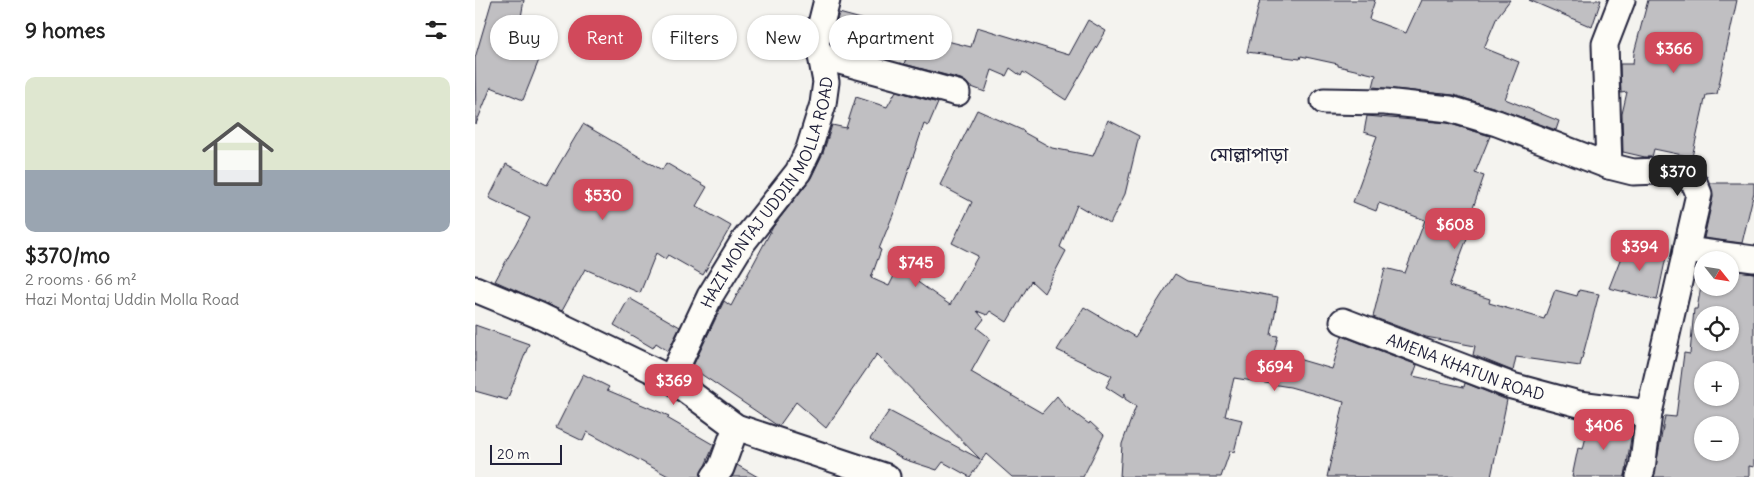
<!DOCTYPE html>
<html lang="en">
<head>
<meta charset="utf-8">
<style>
	body { margin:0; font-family:Delius,"Noto Sans Bengali",sans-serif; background:#f6f6f6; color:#222; height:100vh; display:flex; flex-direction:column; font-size:19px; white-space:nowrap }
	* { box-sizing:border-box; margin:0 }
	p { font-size:16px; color:#767676 }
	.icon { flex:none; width:28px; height:28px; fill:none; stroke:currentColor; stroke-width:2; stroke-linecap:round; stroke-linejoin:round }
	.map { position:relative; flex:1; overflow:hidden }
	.sheet { display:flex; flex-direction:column; background:#fff; width:475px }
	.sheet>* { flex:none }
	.hud { position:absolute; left:15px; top:15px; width:475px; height:45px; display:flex; gap:10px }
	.needle { width:32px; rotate:120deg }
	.fabs { position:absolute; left:1219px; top:251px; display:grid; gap:10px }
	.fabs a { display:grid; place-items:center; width:45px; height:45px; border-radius:50%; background:#fff; box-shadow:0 1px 4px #0004; font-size:25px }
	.scale { position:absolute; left:15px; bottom:12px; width:72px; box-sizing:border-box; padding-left:5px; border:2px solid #22223b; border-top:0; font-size:14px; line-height:18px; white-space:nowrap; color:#22223b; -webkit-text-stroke:4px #fdfcf7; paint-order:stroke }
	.price { position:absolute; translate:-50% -42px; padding:0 11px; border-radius:10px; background:#d1495b; color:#fff; font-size:16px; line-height:32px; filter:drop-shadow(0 1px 2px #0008) }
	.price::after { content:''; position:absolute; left:50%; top:30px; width:15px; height:11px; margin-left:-8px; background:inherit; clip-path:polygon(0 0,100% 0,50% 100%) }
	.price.selected { background:#222; color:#fff }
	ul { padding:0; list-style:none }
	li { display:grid; align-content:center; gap:10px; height:265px; padding:0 25px }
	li+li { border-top:1px solid #e0e0e0 }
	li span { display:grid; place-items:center; height:155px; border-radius:10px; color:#555 }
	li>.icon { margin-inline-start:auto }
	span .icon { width:90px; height:90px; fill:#fffc; stroke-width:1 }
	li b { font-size:21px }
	h2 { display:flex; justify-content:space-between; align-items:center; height:60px; padding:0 25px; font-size:21px }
	.chip { padding:0 18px; border-radius:22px; background:#fff; box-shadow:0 1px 4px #0004; font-size:18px; line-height:45px }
	.chip.selected { background:#d1495b; color:#fff }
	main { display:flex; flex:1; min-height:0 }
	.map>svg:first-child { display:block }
	.building { fill:#c0bfc2; stroke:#22223b; fill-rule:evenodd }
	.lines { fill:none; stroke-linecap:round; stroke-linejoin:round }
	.minor-casing { stroke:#22223b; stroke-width:29 }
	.minor { stroke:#fdfcf7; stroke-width:25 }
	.labels { text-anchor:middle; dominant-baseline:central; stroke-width:4.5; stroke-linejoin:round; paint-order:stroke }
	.street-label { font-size:16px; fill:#22223b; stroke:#fdfcf7 }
	.quarter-label { font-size:19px; fill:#22223b; stroke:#fdfcf7 }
</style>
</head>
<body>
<main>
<section class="sheet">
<h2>9 homes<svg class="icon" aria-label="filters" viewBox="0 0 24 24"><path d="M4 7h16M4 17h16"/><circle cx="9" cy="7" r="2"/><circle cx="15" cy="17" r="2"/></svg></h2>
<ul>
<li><span style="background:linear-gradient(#dfe7d0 60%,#9aa5b1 0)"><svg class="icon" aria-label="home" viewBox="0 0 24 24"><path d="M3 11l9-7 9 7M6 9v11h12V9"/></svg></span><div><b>$370/mo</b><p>2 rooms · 66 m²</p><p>Hazi Montaj Uddin Molla Road</p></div></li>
</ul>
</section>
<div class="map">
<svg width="1279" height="477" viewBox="0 0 1279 477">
	<rect width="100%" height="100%" fill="#f4f3ef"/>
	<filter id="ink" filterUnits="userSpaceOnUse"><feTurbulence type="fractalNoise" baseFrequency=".02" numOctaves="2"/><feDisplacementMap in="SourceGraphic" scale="10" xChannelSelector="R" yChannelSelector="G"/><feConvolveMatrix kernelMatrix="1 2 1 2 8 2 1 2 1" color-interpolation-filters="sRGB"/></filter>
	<g filter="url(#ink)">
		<path class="building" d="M17,0h32l-7,40 26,10 -20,50 -32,-13 -15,37 -1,-66z
			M785,0h115l-6,19 37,14 15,-33h89l-13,17 -13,31 35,14 -14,37 54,22 -3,9 -54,-20 -48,-15 -81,-8 3,-12 -38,-9v-2l-37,-8 -1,3 -53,-7z
			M1054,0h72l-9,27z
			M1173,0h89l-20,94 -11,1 -14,62 -38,-8 -2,8h-7l-22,-5 -1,-38 5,-22 -6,1 -1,-29h13l1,-11z
			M364,13l37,10 -9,24 -35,-9z
			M613,20l18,11 -40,69 -43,-28 -2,4 -11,-8 -4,8 -14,-6 -7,22 -16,-6 -2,-3 -6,-4 -57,-15 11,-31 56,14 6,-20 92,28z
			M421,91l42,12 -10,23 -4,-2 -27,81 -18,44 2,1 -10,28 18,8 9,-18 52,37 28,-49 -26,-13 20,-41 -32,-17 37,-75 47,21 -1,1 29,16 41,8 15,-36 31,16 -14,58 -15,30 -33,-19 -17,42 6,4 -22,42 -13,-12 -24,41 -17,-11 -3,4 -10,-4 7,8 -7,9 13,10 -19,34 71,41 15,-17 9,11 23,17 1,-2 14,13 -21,42h-71l-26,-23 -16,23 -27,-15 -6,8 -34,-11 -33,-20 19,-28 91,48 -103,-105 -51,74 -30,-26 -17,24h-1l-86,-58 32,-67 7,5 42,-79 38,-49 12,-25 9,-28 14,3 10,-31 31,10z
			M892,116l80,7 43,13 -15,37 9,3 -19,55 4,2 -20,53 41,13 -1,4 55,16 11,-29 22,6 2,-6 20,4 -19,72 -64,-9 -3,14 -40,-16 2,-9 -49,-9 -53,-20 12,-49 20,5 20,-53 -46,-17 -3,8 -23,-9 24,-66 -13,-4z
			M108,124l79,46 4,-7 41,24 -11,19 35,20 -28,49 -35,-20 -3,4 -9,-6 -16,40 -55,-24 -23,42 -67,-30 35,-63 -41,-20 17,-34 41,21z
			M1235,183h44v9l-12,51 -38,-5 9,-41z
			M1150,247l42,5 -10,48 -48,-12z
			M1255,270l24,3v194l-5,-1v11h-95l11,-61 11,1 8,-64 6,1 4,-45h3l6,-35v14h27zM1228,315h27v27h-27zM1228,370h27v28h-27zM1228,425h27v27h-27z
			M700,274l12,7 91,16 -7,38 7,1 -4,16 58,17 10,-33 75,29 -4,11 51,11 1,-4 42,17 -16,77h-164l17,-75 -54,-15 -56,-9 -9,38 17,4 -8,32 -4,-1 -9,26h-101l2,-33 14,-38 -11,-7v-6l-2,5 -17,-11 6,-11 -55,-26 27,-43 51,30z
			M154,298l51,29 -12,24 -12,-8 -3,5 -39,-23z
			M0,325l54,19 -22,56 -32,-9z
			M108,374l26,13 -2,3 62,26 -2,2 47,27 -14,32h-30l-83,-45 -4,9 -27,-13z
			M1115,420l43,5 -8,52h-53l6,-29 5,1z
			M262,465l21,12h-26z"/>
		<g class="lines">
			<defs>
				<g id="minor">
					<path d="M1147,0l-17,44 4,122 24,6 26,-1 25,5 10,6 5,12 -50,219 -7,56 -3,8"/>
					<path d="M346,56l136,37"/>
					<path d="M849,101l61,1 65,7 47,14 112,43"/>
					<path d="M1211,250l68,9"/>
					<path d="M0,289l63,26 133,64 65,48 151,50"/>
					<path id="s1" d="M868,321l169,65 67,18 70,9"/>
					<path id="s2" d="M196,379l39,-83 33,-54 55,-70 11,-23 14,-45 3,-22 -5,-26 -5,-12 11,-44"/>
					<path d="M239,477l7,-9 15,-41"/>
				</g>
			</defs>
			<use href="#minor" class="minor-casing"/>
			<use href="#minor" class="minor"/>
		</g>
	</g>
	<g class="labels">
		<g class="street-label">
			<text stroke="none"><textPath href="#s2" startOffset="212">HAZI MONTAJ UDDIN MOLLA ROAD</textPath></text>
			<text stroke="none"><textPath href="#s1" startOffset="131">AMENA KHATUN ROAD</textPath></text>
		</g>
		<g class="quarter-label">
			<text x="774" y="154">মোল্লাপাড়া</text>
		</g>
	</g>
</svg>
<div class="fabs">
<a><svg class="needle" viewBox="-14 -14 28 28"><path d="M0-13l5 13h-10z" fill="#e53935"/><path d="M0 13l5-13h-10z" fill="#767676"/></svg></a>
<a><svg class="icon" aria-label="locate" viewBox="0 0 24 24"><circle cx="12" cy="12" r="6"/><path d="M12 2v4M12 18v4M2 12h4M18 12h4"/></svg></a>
<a>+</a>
<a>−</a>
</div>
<div class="scale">20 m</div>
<b class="price" style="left:1199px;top:74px">$366</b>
<b class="price selected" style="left:1203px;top:197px">$370</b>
<b class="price" style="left:128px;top:221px">$530</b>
<b class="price" style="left:980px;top:250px">$608</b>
<b class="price" style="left:1165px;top:272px">$394</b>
<b class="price" style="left:441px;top:288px">$745</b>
<b class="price" style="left:800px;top:392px">$694</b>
<b class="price" style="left:199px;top:406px">$369</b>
<b class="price" style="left:1129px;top:451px">$406</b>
<div class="hud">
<a class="chip">Buy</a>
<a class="chip selected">Rent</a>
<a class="chip">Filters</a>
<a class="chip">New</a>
<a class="chip">Apartment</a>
</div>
</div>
</main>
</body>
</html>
